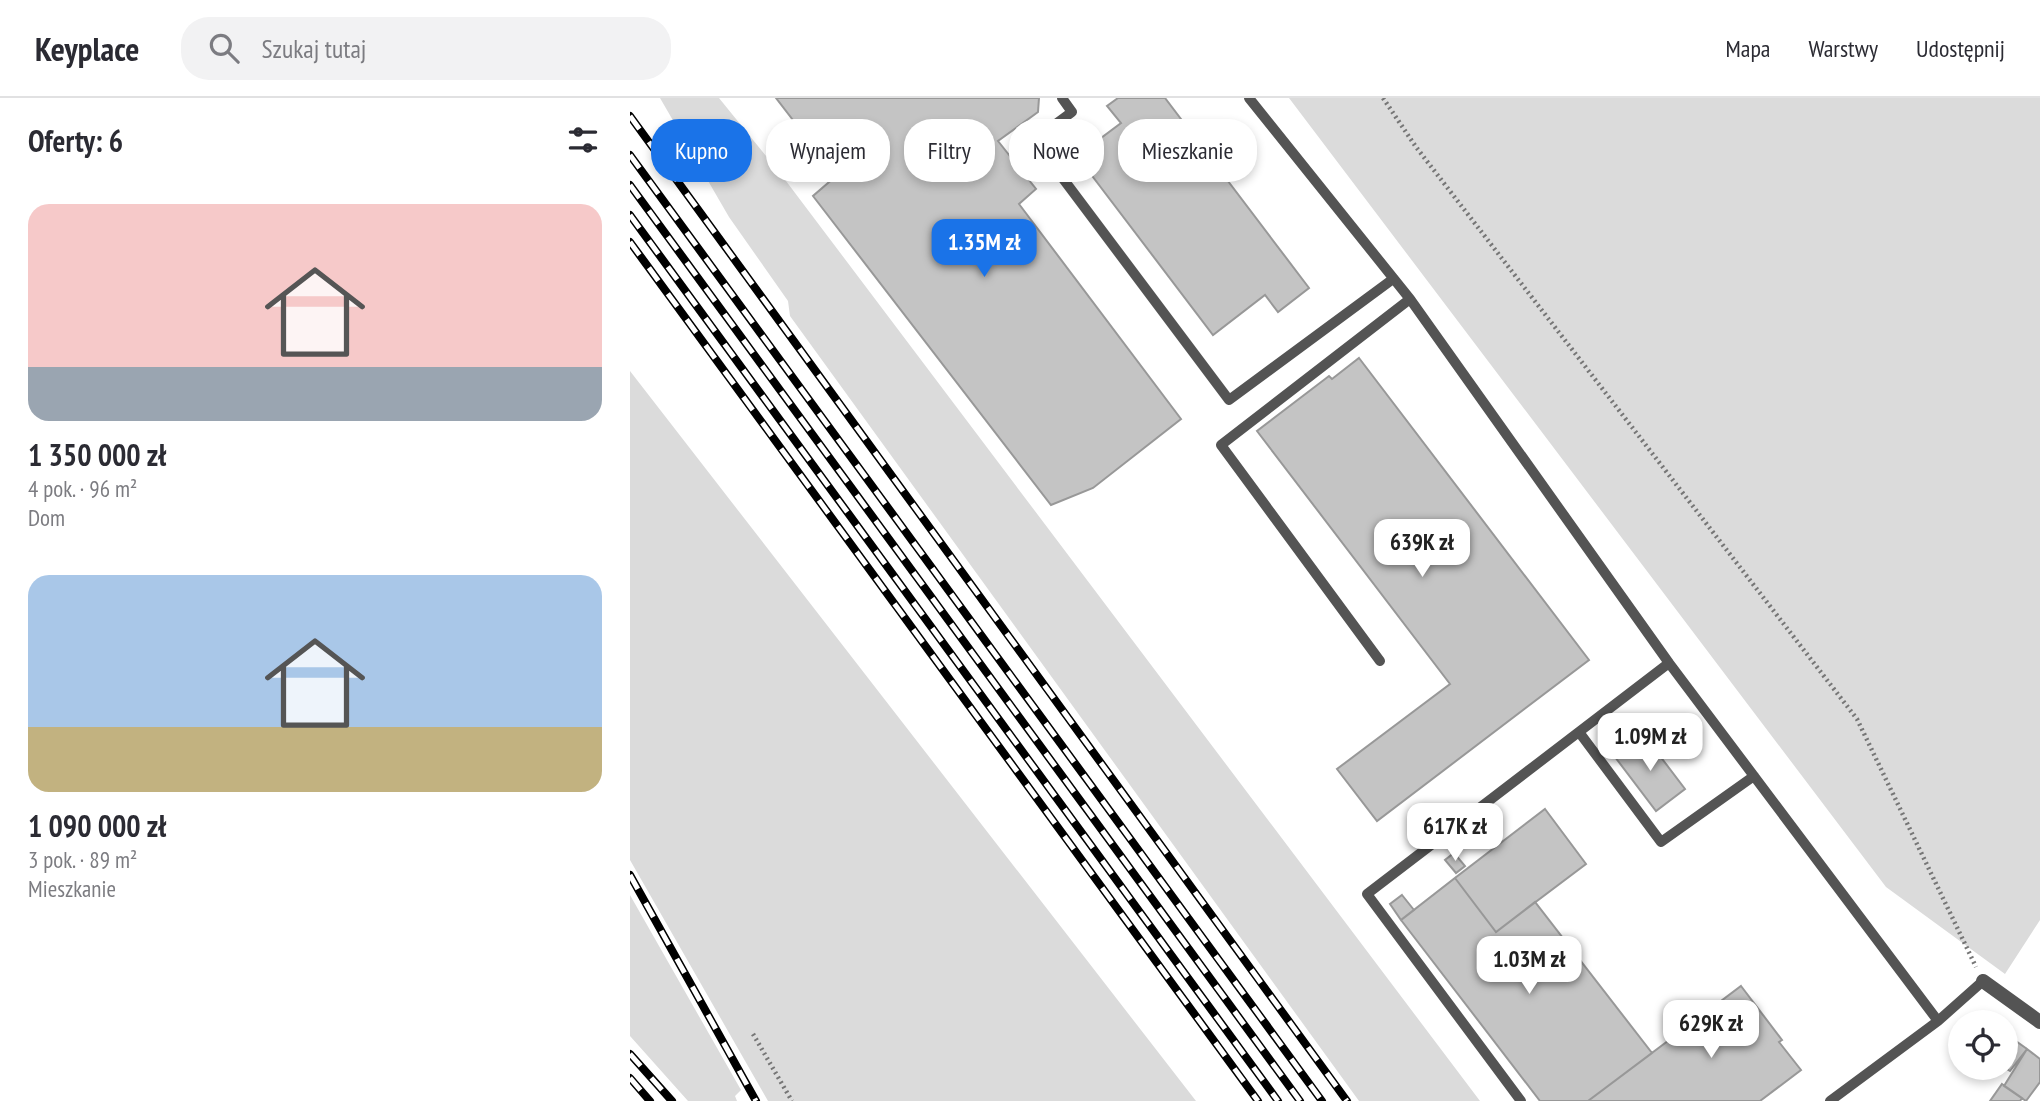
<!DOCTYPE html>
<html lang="pl">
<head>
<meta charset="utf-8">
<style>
	body { margin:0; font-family:"PT Sans Narrow",sans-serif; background:#f2f2f3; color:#2b2b33; height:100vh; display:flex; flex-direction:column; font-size:26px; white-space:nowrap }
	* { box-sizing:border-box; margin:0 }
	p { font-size:23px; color:#7c7c81 }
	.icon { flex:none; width:38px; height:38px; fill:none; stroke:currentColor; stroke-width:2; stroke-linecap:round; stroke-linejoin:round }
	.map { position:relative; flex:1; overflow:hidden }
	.sheet { display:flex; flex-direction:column; background:#fff; width:630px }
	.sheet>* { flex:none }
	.guide { position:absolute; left:21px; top:21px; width:665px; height:63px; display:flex; gap:14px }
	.controls { position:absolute; left:1318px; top:912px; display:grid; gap:14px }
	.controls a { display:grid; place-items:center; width:70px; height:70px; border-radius:50%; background:#fff; box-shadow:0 4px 10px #0003; font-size:35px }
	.price { position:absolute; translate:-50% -60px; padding:0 16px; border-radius:14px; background:#fff; color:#222; font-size:23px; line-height:46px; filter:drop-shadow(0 2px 4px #0008) }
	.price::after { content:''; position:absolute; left:50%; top:42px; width:21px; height:16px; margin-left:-10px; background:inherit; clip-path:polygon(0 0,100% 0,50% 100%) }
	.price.on { background:#1a73e8; color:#fff }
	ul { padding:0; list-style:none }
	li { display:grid; align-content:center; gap:14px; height:371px; padding:0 28px }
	li span { display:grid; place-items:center; height:217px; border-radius:21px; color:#555 }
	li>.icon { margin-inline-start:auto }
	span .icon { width:126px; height:126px; fill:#fffc; stroke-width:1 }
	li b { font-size:30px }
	h2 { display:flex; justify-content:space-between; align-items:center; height:84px; padding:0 28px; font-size:30px }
	.pill { padding:0 24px; border-radius:28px; background:#fff; box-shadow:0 4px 10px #0003; font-size:24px; line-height:63px }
	.pill.on { background:#1a73e8; color:#fff }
	header { display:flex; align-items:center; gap:42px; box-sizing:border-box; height:98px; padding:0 35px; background:#fff; border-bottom:2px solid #e1e1e2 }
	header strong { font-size:33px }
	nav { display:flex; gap:38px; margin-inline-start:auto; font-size:24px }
	.search { width:490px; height:63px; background:#f2f2f3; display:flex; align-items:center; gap:18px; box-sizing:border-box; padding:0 24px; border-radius:28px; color:#7c7c81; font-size:26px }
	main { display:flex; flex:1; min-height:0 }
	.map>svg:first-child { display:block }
	.green { fill:#dbdbdb }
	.building { fill:#c4c4c4; stroke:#989898; stroke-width:2 }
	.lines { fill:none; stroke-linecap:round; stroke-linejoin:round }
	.path { stroke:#767676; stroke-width:4.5; stroke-dasharray:2 3.5; stroke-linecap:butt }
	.service { stroke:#545454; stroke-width:10 }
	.minor { stroke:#545454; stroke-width:14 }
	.rail-casing { stroke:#000; stroke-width:8 }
	.rail { stroke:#fff; stroke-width:5; stroke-dasharray:16; stroke-linecap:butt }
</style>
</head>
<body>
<header>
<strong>Keyplace</strong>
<div class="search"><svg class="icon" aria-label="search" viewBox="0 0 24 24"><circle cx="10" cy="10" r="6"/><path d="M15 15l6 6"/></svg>Szukaj tutaj</div>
<nav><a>Mapa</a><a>Warstwy</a><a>Udostępnij</a></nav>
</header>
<main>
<section class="sheet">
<h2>Oferty: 6<svg class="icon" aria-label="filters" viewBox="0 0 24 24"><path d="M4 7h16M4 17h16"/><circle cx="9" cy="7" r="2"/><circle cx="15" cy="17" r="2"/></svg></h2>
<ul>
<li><span style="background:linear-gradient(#f6c9c9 75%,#9aa5b1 0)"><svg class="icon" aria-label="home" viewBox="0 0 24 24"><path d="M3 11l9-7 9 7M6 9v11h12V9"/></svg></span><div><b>1 350 000 zł</b><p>4 pok. · 96 m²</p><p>Dom</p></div></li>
<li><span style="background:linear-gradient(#a9c7e8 70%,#c2b280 0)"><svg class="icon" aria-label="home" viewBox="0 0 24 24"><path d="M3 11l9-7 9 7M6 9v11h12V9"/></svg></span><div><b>1 090 000 zł</b><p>3 pok. · 89 m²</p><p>Mieszkanie</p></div></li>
</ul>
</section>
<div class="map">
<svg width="1410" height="1003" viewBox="0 0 1410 1003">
	<rect width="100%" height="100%" fill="#fff"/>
	<path class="green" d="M30,0h59l64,79 697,924h-121l-569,-785 -2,-15 -59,-84z
		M659,0h751v822l-35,54 -119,-87z
		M0,273l566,730h-428l-138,-241z
		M0,797l111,195 -6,6 2,5h-49l-58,-65z"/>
	<path class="building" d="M146,0h263l-1,14 -40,29 38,48 -17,15 162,215 -88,69 -42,17 -238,-309 23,-20z
		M488,0h47l144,190 -31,24 -13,-17 -52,40 -136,-179 44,-33 -14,-17z
		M729,260l230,302 -212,161 -40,-52 113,-85 -193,-253 72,-55 3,3z
		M1014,637l41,54 -29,22 -41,-54z
		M915,711l41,55 -90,68 -41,-54z
		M824,755l11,13 -9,7 -11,-13z
		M825,780l41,54 39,-30 117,151 -64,48h-48l-139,-181z
		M772,797l12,15 -13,10 -11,-16z
		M1111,888l41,54 -3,2 22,28 -41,31h-172z
		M1376,936l21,15 -17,22 -5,-3z
		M1397,951l13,10v23l-14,19 -22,-15z
		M1372,986l20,14 -2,3h-30z"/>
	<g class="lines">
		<path class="path" d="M753,0l33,49 441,572 119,248
			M123,936l39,67"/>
		<path class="service" d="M432,0l10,14 -38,28 195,260 164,-121
			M619,0l161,201 259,364 269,358 -108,80
			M750,563l-159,-216 189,-146
			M949,634l82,110 93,-66
			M1308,923l45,-40
			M891,1003l-154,-207 302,-231"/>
		<path class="minor" d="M1353,883l57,41"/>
		<defs>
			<path id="rail" d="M0,18l717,985
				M0,57l692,946
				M0,87l670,916
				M0,117l648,886
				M0,144l628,859
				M0,777l126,226
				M0,956l42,47
				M0,980l20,23"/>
		</defs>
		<use href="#rail" class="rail-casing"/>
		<use href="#rail" class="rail"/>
	</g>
</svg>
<div class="controls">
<a><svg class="icon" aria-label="locate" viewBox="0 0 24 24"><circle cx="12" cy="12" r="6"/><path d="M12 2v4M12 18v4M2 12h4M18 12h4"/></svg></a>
</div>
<b class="price on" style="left:354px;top:181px">1.35M zł</b>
<b class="price" style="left:792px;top:481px">639K zł</b>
<b class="price" style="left:1020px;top:675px">1.09M zł</b>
<b class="price" style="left:825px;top:765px">617K zł</b>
<b class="price" style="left:899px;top:898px">1.03M zł</b>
<b class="price" style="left:1081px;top:962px">629K zł</b>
<div class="guide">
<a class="pill on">Kupno</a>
<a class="pill">Wynajem</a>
<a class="pill">Filtry</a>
<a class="pill">Nowe</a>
<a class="pill">Mieszkanie</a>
</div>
</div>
</main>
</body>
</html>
